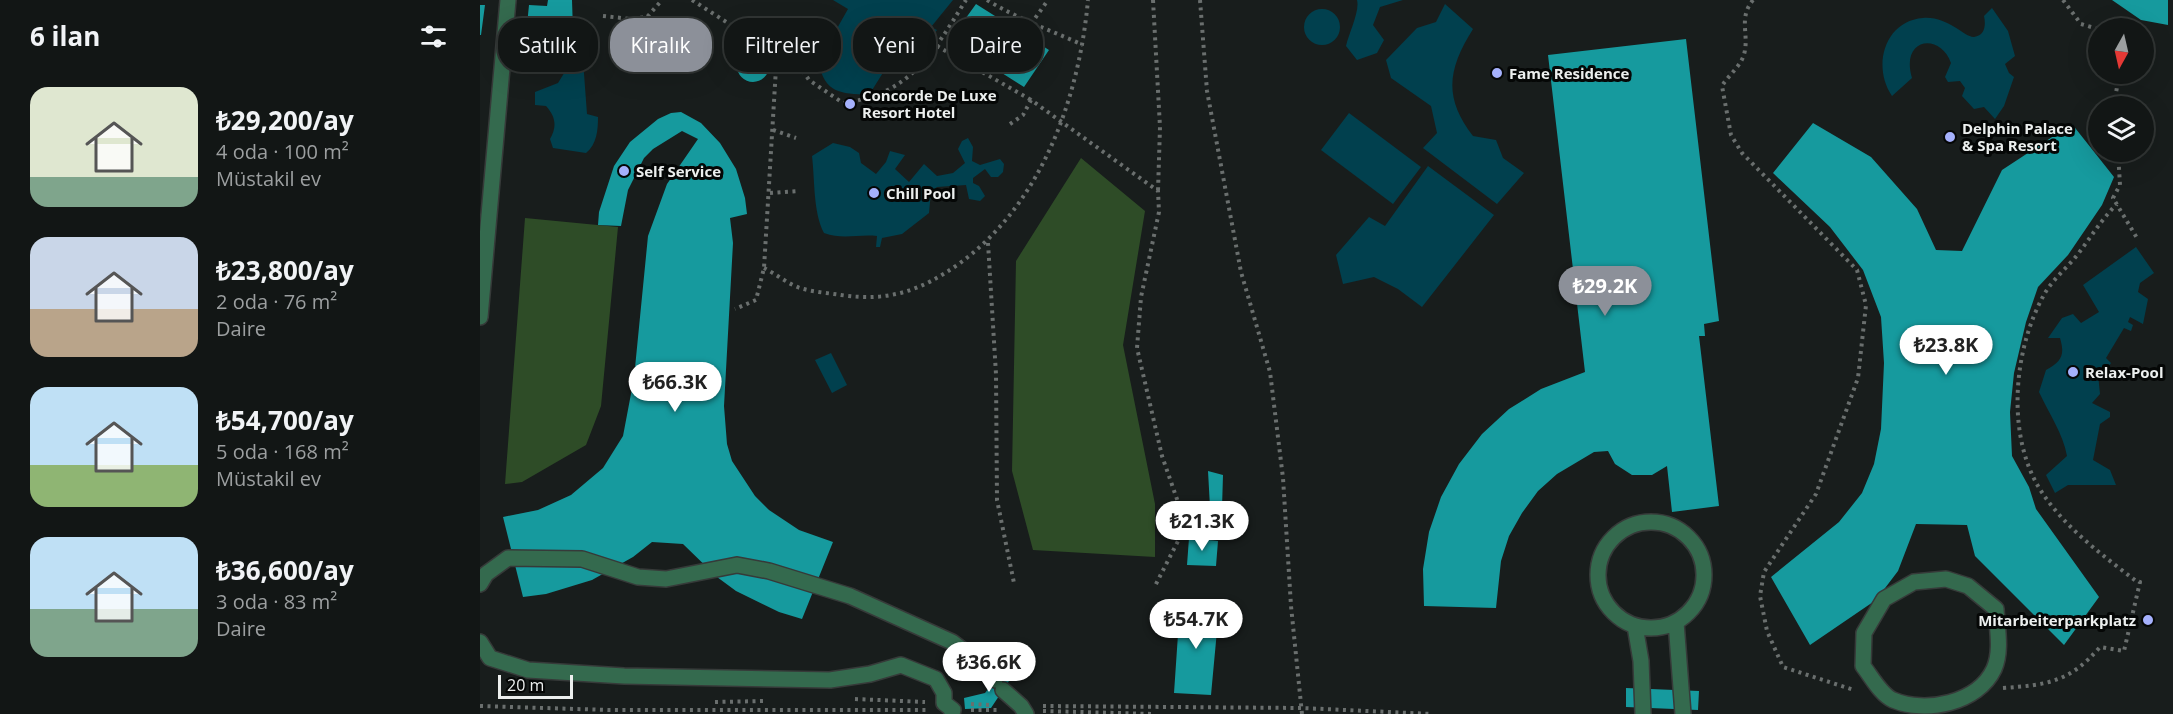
<!DOCTYPE html>
<html lang="tr">
<head>
<meta charset="utf-8">
<style>
	body { margin:0; font-family:"Open Sans",sans-serif; background:#1b1f1e; color:#f1f3f6; height:100vh; display:flex; flex-direction:column; font-size:22px; white-space:nowrap }
	* { box-sizing:border-box; margin:0 }
	p { font-size:20px; color:#9c9fa0 }
	.icon { flex:none; width:33px; height:33px; fill:none; stroke:currentColor; stroke-width:2; stroke-linecap:round; stroke-linejoin:round }
	.map { position:relative; flex:1; overflow:hidden }
	.panel { display:flex; flex-direction:column; background:#121615; width:480px }
	.panel>* { flex:none }
	.top-card { position:absolute; left:18px; top:18px; width:570px; height:54px; display:flex; gap:12px }
	.needle { width:39px; rotate:188deg }
	.fabs { position:absolute; left:1608px; top:18px; display:grid; gap:12px }
	.fabs a { display:grid; place-items:center; width:66px; height:66px; border-radius:50%; background:#121615; box-shadow:0 6px 24px #0002,0 0 0 2px #313534; font-size:30px }
	.scale { position:absolute; left:18px; bottom:15px; width:75px; box-sizing:border-box; padding-left:6px; border:3px solid #ecefee; border-top:0; font-size:16px; line-height:21px; white-space:nowrap; color:#ecefee; -webkit-text-stroke:4px #050706; paint-order:stroke }
	.price { position:absolute; translate:-50% -51px; padding:0 14px; border-radius:21px; background:#fff; color:#222; font-size:20px; line-height:39px; filter:drop-shadow(0 2px 3px #0008) }
	.price::after { content:''; position:absolute; left:50%; top:36px; width:18px; height:14px; margin-left:-9px; background:inherit; clip-path:polygon(0 0,100% 0,50% 100%) }
	.price.current { background:#8c9099; color:#fff }
	ul { padding:0; list-style:none }
	li { display:flex; align-items:center; gap:18px; height:150px; padding:0 30px }
	li span { display:grid; place-items:center; flex:none; width:168px; height:120px; border-radius:18px; color:#555 }
	li>.icon { margin-inline-start:auto }
	span .icon { width:72px; height:72px; fill:#fffc; stroke-width:1 }
	li b { font-size:26px }
	h2 { display:flex; justify-content:space-between; align-items:center; height:72px; padding:0 30px; font-size:26px }
	.chip { padding:0 21px; border-radius:24px; background:#121615; box-shadow:0 6px 24px #0002,0 0 0 2px #313534; font-size:21px; line-height:54px }
	.chip.current { background:#8c9099; color:#fff }
	main { display:flex; flex:1; min-height:0 }
	.map>svg:first-child { display:block }
	.green { fill:#2e4c27 }
	.water { fill:#01404e }
	.building { fill:#169a9e }
	.lines { fill:none; stroke-linecap:round; stroke-linejoin:round }
	.minor-casing { stroke:#363a39; stroke-width:18 }
	.path { stroke:#6a6f6e; stroke-width:4; stroke-dasharray:3 4.5; stroke-linecap:butt }
	.minor { stroke:#346a4e; stroke-width:15 }
	.poi-dot { fill:#a5b1fc; stroke:#050706; stroke-width:2 }
	.labels { text-anchor:middle; dominant-baseline:central; stroke-width:6; stroke-linejoin:round; paint-order:stroke }
	.poi-label { font-size:15px; font-weight:bold; fill:#ecefee; stroke:#050706; text-anchor:start }
</style>
</head>
<body>
<main>
<section class="panel">
<h2>6 ilan<svg class="icon" aria-label="filters" viewBox="0 0 24 24"><path d="M4 7h16M4 17h16"/><circle cx="9" cy="7" r="2"/><circle cx="15" cy="17" r="2"/></svg></h2>
<ul>
<li><span style="background:linear-gradient(#dfe7d0 75%,#7fa58c 0)"><svg class="icon" aria-label="home" viewBox="0 0 24 24"><path d="M3 11l9-7 9 7M6 9v11h12V9"/></svg></span><div><b>₺29,200/ay</b><p>4 oda · 100 m²</p><p>Müstakil ev</p></div></li>
<li><span style="background:linear-gradient(#c9d6e8 60%,#b9a48a 0)"><svg class="icon" aria-label="home" viewBox="0 0 24 24"><path d="M3 11l9-7 9 7M6 9v11h12V9"/></svg></span><div><b>₺23,800/ay</b><p>2 oda · 76 m²</p><p>Daire</p></div></li>
<li><span style="background:linear-gradient(#bfe0f5 65%,#8fb573 0)"><svg class="icon" aria-label="home" viewBox="0 0 24 24"><path d="M3 11l9-7 9 7M6 9v11h12V9"/></svg></span><div><b>₺54,700/ay</b><p>5 oda · 168 m²</p><p>Müstakil ev</p></div></li>
<li><span style="background:linear-gradient(#bfe0f5 60%,#7fa58c 0)"><svg class="icon" aria-label="home" viewBox="0 0 24 24"><path d="M3 11l9-7 9 7M6 9v11h12V9"/></svg></span><div><b>₺36,600/ay</b><p>3 oda · 83 m²</p><p>Daire</p></div></li>
</ul>
</section>
<div class="map">
<svg width="1693" height="714" viewBox="0 0 1693 714">
	<rect width="100%" height="100%" fill="#181d1c"/>
	<path class="green" d="M601,158l64,53 -22,134 32,159v53l-122,-7 -21,-79 4,-210z
		M45,218l93,9 -17,179 -15,39 -64,37 -17,2z"/>
	<path class="water" d="M353,0h120l-22,27 6,3 -16,21 -20,-7 -32,51c-30,-2 -43,-1 -51,-33l30,-53z
		M877,0h46l-23,7 -7,18 11,15 -7,13 -20,7 -11,-14c3,-13 14,-35 11,-46z
		M965,4l28,25c-25,40 -30,68 0,107l23,4 7,18 21,15 -27,31 -74,-56 14,-15 -6,-27 -40,-28 -5,-18 31,-32 19,-6z
		M1512,8l16,23 7,25 -10,8 4,9 5,4 -10,29 -9,13 -11,-12 -10,2 -12,-13 3,-8 -5,-7 -12,1 -3,-5 6,-14c-11,-31 -51,-25 -39,15l-20,18c-20,-29 -8,-75 31,-78 25,-2 42,20 51,19 11,-1 12,-12 10,-21z
		M824 27a18 18 0 1 1 36 0a18 18 0 1 1-36 0Z
		M94,57l9,3 4,54 11,3c0,13 -1,27 -12,36l-33,-5 -3,-9c7,-12 6,-22 -4,-33l-11,-1v-13l23,-9z
		M869,113l72,54 -28,37 -72,-54z
		M488,138l5,9 -1,14 8,4 20,-6 4,5 -1,8 -5,5h-7l-6,-8 -12,9v5l6,3 6,10 -5,5 -11,-2 -3,-14 -29,2 -6,5 -2,21 -27,21 -20,4 -2,9h-4l1,-11c-19,-2 -34,4 -53,-3 -11,-21 -9,-52 -12,-77l21,-13 17,4 9,6 2,10 15,11 10,-12 4,-11 15,4 -10,14 14,13 15,-18 13,12 16,-3 12,-10 -7,-14 4,-8z
		M948,166l66,49 -72,92 -24,-18 -24,-12 -31,7 -7,-29 33,-38 16,9z
		M1656,247l18,26 -14,10 -2,9 10,7 -5,25 -13,-7 -2,5 5,3 -2,6 -7,-3 -18,30 5,5 -3,5 -10,6 2,20 -8,9 18,9v5l-10,7 -7,36 17,10 6,15h-48l-13,8 -9,-18 21,-19c-4,-23 -18,-42 -28,-64l7,-22c16,-9 19,-15 14,-32h-12l14,-20 11,-4 8,9 18,-11 -16,-27z
		M351,353l16,32 -15,8 -17,-33z"/>
	<path class="building" d="M68,0h24l1,31 -46,-6 2,-20 18,1z
		M1632,0h56v25l-27,-5z
		M496,4l73,46 -25,37 -74,-47z
		M0,5h5l-4,30h-1z
		M71,35l-3,35 -18,-2 -1,-18 -13,1 2,-15z
		M1206,39l33,282 -15,3 1,12h-6l20,170 -47,6 -5,-46 -15,9h-20l-17,-11 -7,-13 -14,1 -37,22 -19,17 -16,22 -13,23 -8,25 -5,47 -72,-2 -1,-37 6,-37 12,-35 18,-33 23,-30 27,-25 32,-20 44,-17 -37,-317z
		M257 66a16 16 0 1 1 32 0a16 16 0 1 1-32 0Z
		M201,112l20,11 19,20 16,26 9,29 2,16 -17,4 3,25 -9,163 3,38 5,17 23,35 14,14 30,20 34,12 -31,77 -23,-7 -43,-21 -19,-14 -34,-33 -31,-2 -19,15 -41,23 -46,14 -23,3 -20,-80 35,-7 33,-15 32,-27 20,-32 11,-58 14,-142 19,-52 31,-45 -16,-8 -29,18 -9,9 -16,32 -7,36 -23,-1 1,-13 15,-46 16,-24 28,-23 13,-6z
		M1333,123l58,34 46,52 19,41 26,1 40,-81 70,-46 42,53 -12,28 -34,50 -30,32 -12,35 -12,51 -4,39 2,44 17,31 7,22 63,88 -35,48 -89,-89 -8,-31 -51,-1 -18,47 -22,29 -66,45 -39,-68 68,-55 23,-29 12,-29 7,-35 3,-66 -3,-46 -18,-47 -33,-43 -57,-54z
		M728,471l15,4 -1,33 -12,-1z
		M709,538l29,3 -2,25 -29,-1z
		M700,605l39,4 -8,86 -37,-2z
		M524,668l9,7 -22,33 -26,1 -1,-11 21,-5z
		M1146,688l73,3 -1,19 -72,-3z"/>
	<g class="lines">
		<defs>
			<path id="minor" d="M0,317l28,-317
				M1118 575a53 53 0 1 1 106 0a53 53 0 1 1-106 0Z
				M1466,579l22,7 28,23c1,19 6,42 -2,60 -16,34 -68,45 -101,31 -12,-5 -22,-24 -30,-34l1,-33 20,-34 30,-17z
				M0,584l6,-10 22,-16 74,1 56,18 28,2 71,-14 32,6 81,25 102,46 29,22 14,16
				M1196,622l7,92
				M1155,626l6,35 2,53
				M0,642l10,16 38,12 96,6 206,4 40,-6 31,-9 35,14 8,14v10l9,7 -1,4
				M523,690l18,16 5,8"/>
		</defs>
		<use href="#minor" class="minor-casing"/>
		<path class="path" d="M212,0l78,50 6,18 -12,200 -8,32 -21,9
			M507,0c31,19 63,30 96,45
			M673,0l7,127 -2,64
			M720,0l7,91 34,181 29,100 13,106 8,128 11,108
			M1273,0c-14,17 -5,32 -8,50 -2,15 -16,24 -23,36l9,49 11,18 115,117 9,35 -8,73 -42,116 -52,78 -4,24 7,35 16,36 71,23
			M1583,0l18,24 17,5
			M123,16l28,3 16,-2 15,-17
			M551,24l17,-24
			M457,46l94,54
			M296,68l23,-3 10,15 34,23c68,-9 89,-49 123,-103
			M1634,106l5,-32
			M530,124l13,-9 8,-15 127,91 1,21 -18,85 -4,51 25,108 17,49v34l-24,47
			M293,130l23,8
			M1638,152l2,33 -7,13 24,40
			M290,193l28,-2
			M508,243l8,131 1,126 17,83
			M284,268c12,6 24,16 36,20 13,4 28,5 41,7 47,7 80,-4 119,-32 82,-60 119,-165 128,-263
			M1523,688c44,-3 67,-6 97,-41l24,4 16,-69 -4,-1c-35,-27 -75,-56 -98,-95 -32,-55 -24,-139 7,-193 8,-14 23,-26 33,-39 13,-17 23,-34 39,-50
			M375,699l70,3
			M235,702l51,-1
			M491,704l20,1
			M0,706l128,4h320
			M563,706l259,2 130,6
			M491,710h26
			M563,711l111,3"/>
		<use href="#minor" class="minor"/>
	</g>
	<g class="poi-dot">
		<circle cx="1017" cy="73" r="6"/>
		<circle cx="370" cy="104" r="6"/>
		<circle cx="1470" cy="137" r="6"/>
		<circle cx="144" cy="171" r="6"/>
		<circle cx="394" cy="193" r="6"/>
		<circle cx="1593" cy="372" r="6"/>
		<circle cx="1668" cy="620" r="6"/>
	</g>
	<g class="labels">
		<g class="poi-label">
			<text x="1029" y="73">Fame Residence</text>
			<text x="382" y="95">Concorde De Luxe<tspan x="382" dy="17">Resort Hotel</tspan></text>
			<text x="1482" y="128">Delphin Palace<tspan x="1482" dy="17">&amp; Spa Resort</tspan></text>
			<text x="156" y="171">Self Service</text>
			<text x="406" y="193">Chill Pool</text>
			<text x="1605" y="372">Relax-Pool</text>
			<text x="1656" y="620" text-anchor="end">Mitarbeiterparkplatz</text>
		</g>
	</g>
</svg>
<div class="fabs">
<a><svg class="needle" viewBox="-14 -14 28 28"><path d="M0-13l5 13h-10z" fill="#e53935"/><path d="M0 13l5-13h-10z" fill="#9c9fa0"/></svg></a>
<a><svg class="icon" aria-label="layers" viewBox="0 0 24 24"><path d="M12 4l9 5-9 5-9-5zM3 14l9 5 9-5"/></svg></a>
</div>
<div class="scale">20 m</div>
<b class="price current" style="left:1125px;top:317px">₺29.2K</b>
<b class="price" style="left:1466px;top:376px">₺23.8K</b>
<b class="price" style="left:195px;top:413px">₺66.3K</b>
<b class="price" style="left:722px;top:552px">₺21.3K</b>
<b class="price" style="left:716px;top:650px">₺54.7K</b>
<b class="price" style="left:509px;top:693px">₺36.6K</b>
<div class="top-card">
<a class="chip">Satılık</a>
<a class="chip current">Kiralık</a>
<a class="chip">Filtreler</a>
<a class="chip">Yeni</a>
<a class="chip">Daire</a>
</div>
</div>
</main>
</body>
</html>
